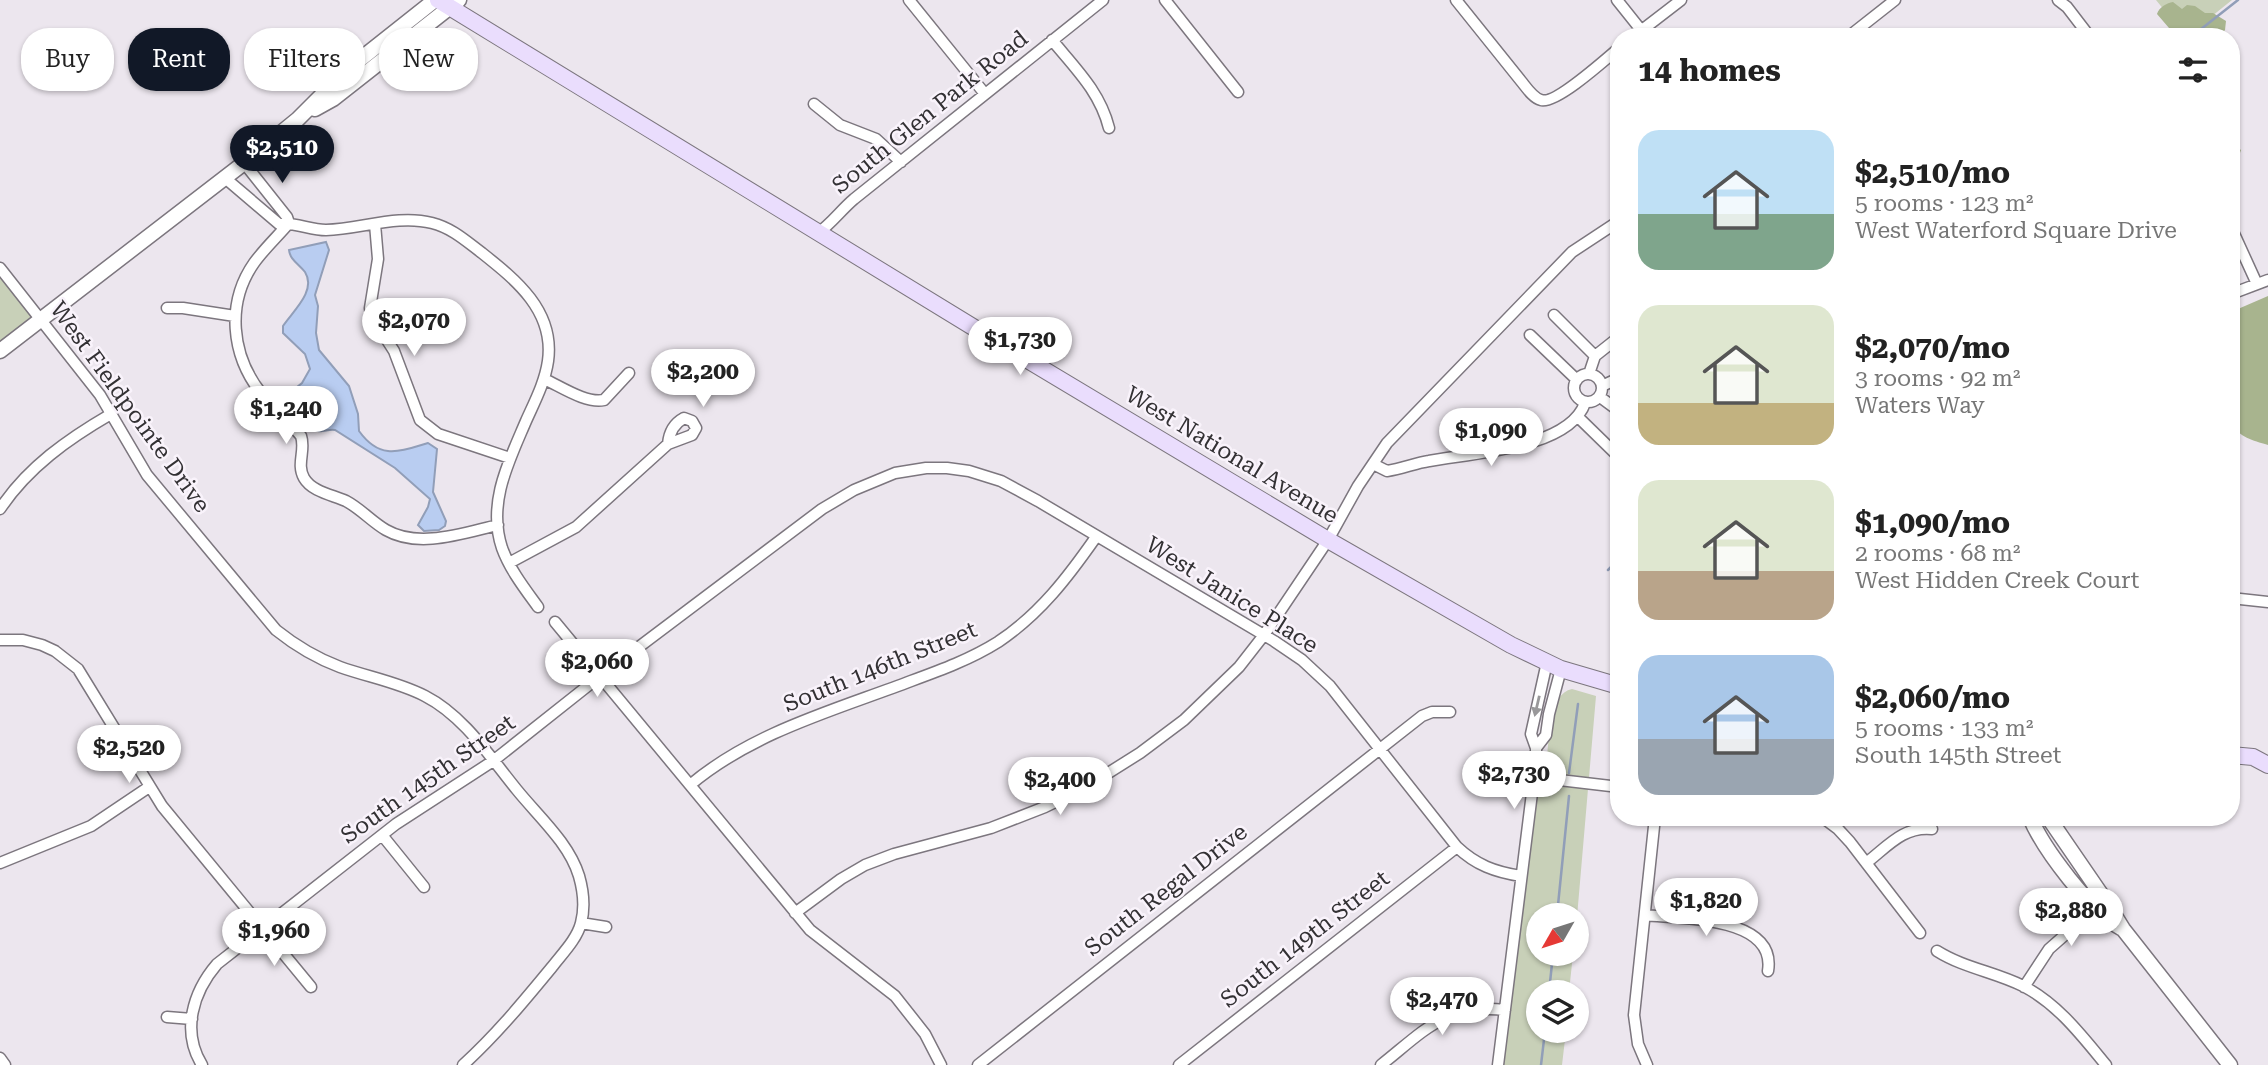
<!DOCTYPE html>
<html lang="en">
<head>
<meta charset="utf-8">
<style>
	body { margin:0; font-family:"Roboto Serif",serif; background:#f6f6f6; color:#222; height:100vh; display:flex; flex-direction:column; font-size:26px; white-space:nowrap }
	* { box-sizing:border-box; margin:0 }
	p { font-size:23px; color:#767676 }
	.icon { flex:none; width:38px; height:38px; fill:none; stroke:currentColor; stroke-width:2; stroke-linecap:round; stroke-linejoin:round }
	.map { position:relative; flex:1; overflow:hidden }
	.details { position:absolute; left:1610px; top:28px; width:630px; height:798px; display:flex; flex-direction:column; background:#fff; border-radius:28px; box-shadow:0 2px 5px #0004 }
	.details>* { flex:none }
	.banner { position:absolute; left:21px; top:28px; width:665px; height:63px; display:flex; gap:14px }
	.needle { width:46px; rotate:231deg }
	.controls { position:absolute; left:1526px; top:903px; display:grid; gap:14px }
	.controls a { display:grid; place-items:center; width:63px; height:63px; border-radius:50%; background:#fff; box-shadow:0 2px 5px #0004; font-size:35px }
	.price { position:absolute; translate:-50% -60px; padding:0 16px; border-radius:24px; background:#fff; color:#222; font-size:23px; line-height:46px; filter:drop-shadow(0 2px 4px #0008) }
	.price::after { content:''; position:absolute; left:50%; top:42px; width:21px; height:16px; margin-left:-10px; background:inherit; clip-path:polygon(0 0,100% 0,50% 100%) }
	.price.selected { background:#111827; color:#fff }
	ul { padding:0; list-style:none }
	li { display:flex; align-items:center; gap:21px; height:175px; padding:0 28px }
	li span { display:grid; place-items:center; flex:none; width:196px; height:140px; border-radius:21px; color:#555 }
	li>.icon { margin-inline-start:auto }
	span .icon { width:84px; height:84px; fill:#fffc; stroke-width:1 }
	li b { font-size:30px }
	h2 { display:flex; justify-content:space-between; align-items:center; height:84px; padding:0 28px; font-size:30px }
	.chip { padding:0 24px; border-radius:28px; background:#fff; box-shadow:0 2px 5px #0004; font-size:24px; line-height:63px }
	.chip.selected { background:#111827; color:#fff }
	.map>svg:first-child { display:block }
	.green { fill:#c8d0b8 }
	.forest { fill:#a8b48e }
	.water { fill:#b9cdf1; stroke:#919eb8; stroke-width:2 }
	.lines { fill:none; stroke-linecap:round; stroke-linejoin:round }
	.stream { stroke:#919eb8; stroke-width:2.5 }
	.minor-casing { stroke:#7c767e; stroke-width:13 }
	.tertiary-casing { stroke:#7c767e; stroke-width:17 }
	.secondary-casing { stroke:#7c767e; stroke-width:18 }
	.minor { stroke:#fff; stroke-width:10 }
	.tertiary { stroke:#fff; stroke-width:14 }
	.secondary { stroke:#eaddfd; stroke-width:16 }
	.oneway { fill:#99989a }
	.labels { text-anchor:middle; dominant-baseline:central; stroke-width:5; stroke-linejoin:round; paint-order:stroke }
	.street-label { font-size:23px; fill:#333134; stroke:#f9f3fb }
</style>
</head>
<body>
<div class="map">
<svg width="2268" height="1065" viewBox="0 0 2268 1065">
	<rect width="100%" height="100%" fill="#ece6ee"/>
	<path class="green" d="M2156,0h76l-46,37z
		M0,268l41,52 -41,31z
		M1572,689l24,7 -19,221v-2h-39v39h35l-4,38h-31v39h28l-4,34h-59l34,-275c18,-21 3,-94 35,-101z"/>
	<path class="forest" d="M2173,2l9,7 5,-4 8,1 10,7h8l13,8 -1,9 -6,7h-59l7,-3 2,-6 -12,-14c2,-7 10,-11 16,-12z
		M2231,129l6,3 -1,14 5,4 -7,21h-3z
		M2268,296v149c-16,-5 -28,-7 -37,-22v-111z"/>
	<path class="water" d="M326,242l3,8 -14,45 3,11 -2,27 3,17 30,36 9,28 1,17c21,29 39,21 69,12l9,6 -4,43 13,29 -1,5 -6,4 -15,1 -6,-6 10,-18 2,-8 -35,-31 -60,-38c-7,-1 -11,2 -17,1 -17,-2 -27,-18 -33,-32l2,-4 15,-12 8,-14 -5,-15 -22,-21v-7c9,-14 34,-35 22,-54 -6,-8 -15,-12 -16,-22z"/>
	<g class="lines">
		<path class="stream" d="M2191,37l47,-37
			M1608,570l11,-11
			M1569,773l9,-69
			M1557,915l12,-119
			M1549,992l4,-38
			M1541,1065l4,-34"/>
		<defs>
			<path id="minor" d="M909,0l76,94
				M1165,0l73,92
				M1456,0l65,81c5,6 12,17 20,19 14,5 65,-41 78,-52
				M1617,0l24,30
				M2058,0l9,7 23,30
				M1633,37l48,-37
				M1848,37l47,-37
				M1052,40c24,29 48,52 57,88
				M814,104l26,21 36,14 25,23
				M244,163l43,54 2,6
				M225,178l54,46c16,-2 31,6 47,6 35,-1 72,-16 106,-7 20,5 34,18 50,30 34,27 73,58 66,108 -3,21 -13,40 -22,60 -17,40 -39,82 -24,127 8,22 23,41 36,59
				M289,223c-11,13 -25,26 -35,40 -28,40 -23,92 7,130 12,15 27,28 40,43 5,14 -5,28 3,42 8,14 29,17 42,23 15,8 26,21 40,29 33,19 77,3 112,-5
				M375,224l3,35 -8,49 1,7 23,36 26,69 18,14 72,24
				M2231,227l26,57
				M818,233c14,-10 23,-23 36,-34l249,-199
				M0,268l100,127 47,80 129,155c20,16 40,28 64,37 28,10 58,15 85,29 39,20 65,61 92,94 21,26 52,53 62,86 4,14 6,32 2,47 -4,16 -19,31 -29,44 -28,34 -56,68 -89,98
				M2231,294l37,-14
				M167,308h16l52,8
				M1554,315l41,41 -6,18
				M1530,335l47,45
				M1595,356l24,-19
				M1574 388a14 14 0 1 1 28 0a14 14 0 1 1-28 0Z
				M544,379c16,7 42,25 60,21l25,-27
				M1602,386l17,-8
				M1600,397l19,14
				M1578,417l41,40
				M1373,464l14,7c15,-2 28,-8 42,-10 42,-8 140,-12 156,-58
				M0,509c28,-42 68,-70 111,-95
				M509,563l67,-36 92,-83 24,-9 4,-7 -4,-7 -8,-3c-11,6 -15,15 -16,26
				M2231,598l37,4
				M555,622l255,308 85,66 30,38 16,31
				M0,640h23l19,5 13,6 23,18 84,137 149,181
				M1536,748l10,-13 3,-21 12,-45
				M1534,777l85,10
				M690,785c63,-53 145,-75 221,-104 30,-11 60,-22 87,-39 42,-28 70,-65 98,-105
				M1822,817l16,12 12,13 70,91
				M382,835l42,52
				M0,863l91,-37 58,-39
				M1866,863c21,-16 37,-37 66,-34
				M795,913l46,-34 24,-14 29,-11 97,-26 54,-21 41,-20 54,-34 44,-33 55,-53 25,-32 64,-95 30,-54 29,-43 185,-191 47,-31
				M1645,915c36,4 132,1 123,56
				M581,923l25,4
				M1937,951c27,17 58,21 86,35 35,18 59,50 83,79
				M2024,987l25,-38 51,-45
				M167,1017l25,2
				M0,1058l5,7
				M202,1065c-21,-34 -9,-73 15,-101l179,-140 97,-63 106,-84 223,-168 32,-19 41,-17 31,-5h21l22,3 32,10 37,20 236,140 28,19 28,26 127,161c19,18 38,25 64,29
				M978,1065l444,-349 10,-4h18
				M1179,1065l278,-218
				M1381,1065c43,-34 65,-62 124,-55
				M1498,1065l38,-304v-13l-5,-14 16,-72
				M1647,1065l-9,-21 -4,-29 21,-198"/>
			<path id="tertiary" d="M315,109l18,-10 126,-99
				M0,351l244,-188 54,-44 50,-50 87,-69
				M2030,817c13,32 61,95 91,111
				M2048,817l57,83 18,29 107,136"/>
			<path id="secondary" d="M438,0l548,335 342,205 183,105 50,24 58,17
				M2231,755l22,2 15,8"/>
		</defs>
		<use href="#minor" class="minor-casing"/>
		<use href="#tertiary" class="tertiary-casing"/>
		<use href="#secondary" class="secondary-casing"/>
		<use href="#minor" class="minor"/>
		<use href="#tertiary" class="tertiary"/>
		<use href="#secondary" class="secondary"/>
	</g>
	<defs><path id="oneway-solid" d="M-6-.8H1V-3.2L6.5 0L1 3.2V.8H-6Z" transform="scale(1.75)"/></defs>
	<use class="oneway" href="#oneway-solid" transform="translate(1537 706) rotate(103)"/>
	<g class="labels">
		<g class="street-label">
			<text transform="translate(930 112) rotate(-39)">South Glen Park Road</text>
			<text transform="translate(130 407) rotate(54)">West Fieldpointe Drive</text>
			<text transform="translate(1232 455) rotate(31)">West National Avenue</text>
			<text transform="translate(1232 595) rotate(32)">West Janice Place</text>
			<text transform="translate(880 667) rotate(-22)">South 146th Street</text>
			<text transform="translate(428 779) rotate(-35)">South 145th Street</text>
			<text transform="translate(1166 890) rotate(-38)">South Regal Drive</text>
			<text transform="translate(1305 939) rotate(-38)">South 149th Street</text>
		</g>
	</g>
</svg>
<div class="controls">
<a><svg class="needle" viewBox="-14 -14 28 28"><path d="M0-13l5 13h-10z" fill="#e53935"/><path d="M0 13l5-13h-10z" fill="#767676"/></svg></a>
<a><svg class="icon" aria-label="layers" viewBox="0 0 24 24"><path d="M12 4l9 5-9 5-9-5zM3 14l9 5 9-5"/></svg></a>
</div>
<b class="price selected" style="left:282px;top:185px">$2,510</b>
<b class="price" style="left:414px;top:358px">$2,070</b>
<b class="price" style="left:1020px;top:377px">$1,730</b>
<b class="price" style="left:703px;top:409px">$2,200</b>
<b class="price" style="left:286px;top:446px">$1,240</b>
<b class="price" style="left:1491px;top:468px">$1,090</b>
<b class="price" style="left:597px;top:699px">$2,060</b>
<b class="price" style="left:129px;top:785px">$2,520</b>
<b class="price" style="left:1514px;top:811px">$2,730</b>
<b class="price" style="left:1060px;top:817px">$2,400</b>
<b class="price" style="left:1706px;top:938px">$1,820</b>
<b class="price" style="left:2071px;top:948px">$2,880</b>
<b class="price" style="left:274px;top:968px">$1,960</b>
<b class="price" style="left:1442px;top:1037px">$2,470</b>
<div class="banner">
<a class="chip">Buy</a>
<a class="chip selected">Rent</a>
<a class="chip">Filters</a>
<a class="chip">New</a>
</div>
<section class="details">
<h2>14 homes<svg class="icon" aria-label="filters" viewBox="0 0 24 24"><path d="M4 7h16M4 17h16"/><circle cx="9" cy="7" r="2"/><circle cx="15" cy="17" r="2"/></svg></h2>
<ul>
<li><span style="background:linear-gradient(#bfe0f5 60%,#7fa58c 0)"><svg class="icon" aria-label="home" viewBox="0 0 24 24"><path d="M3 11l9-7 9 7M6 9v11h12V9"/></svg></span><div><b>$2,510/mo</b><p>5 rooms · 123 m²</p><p>West Waterford Square Drive</p></div></li>
<li><span style="background:linear-gradient(#dfe7d0 70%,#c2b280 0)"><svg class="icon" aria-label="home" viewBox="0 0 24 24"><path d="M3 11l9-7 9 7M6 9v11h12V9"/></svg></span><div><b>$2,070/mo</b><p>3 rooms · 92 m²</p><p>Waters Way</p></div></li>
<li><span style="background:linear-gradient(#dfe7d0 65%,#b9a48a 0)"><svg class="icon" aria-label="home" viewBox="0 0 24 24"><path d="M3 11l9-7 9 7M6 9v11h12V9"/></svg></span><div><b>$1,090/mo</b><p>2 rooms · 68 m²</p><p>West Hidden Creek Court</p></div></li>
<li><span style="background:linear-gradient(#a9c7e8 60%,#9aa5b1 0)"><svg class="icon" aria-label="home" viewBox="0 0 24 24"><path d="M3 11l9-7 9 7M6 9v11h12V9"/></svg></span><div><b>$2,060/mo</b><p>5 rooms · 133 m²</p><p>South 145th Street</p></div></li>
</ul>
</section>
</div>
</body>
</html>
